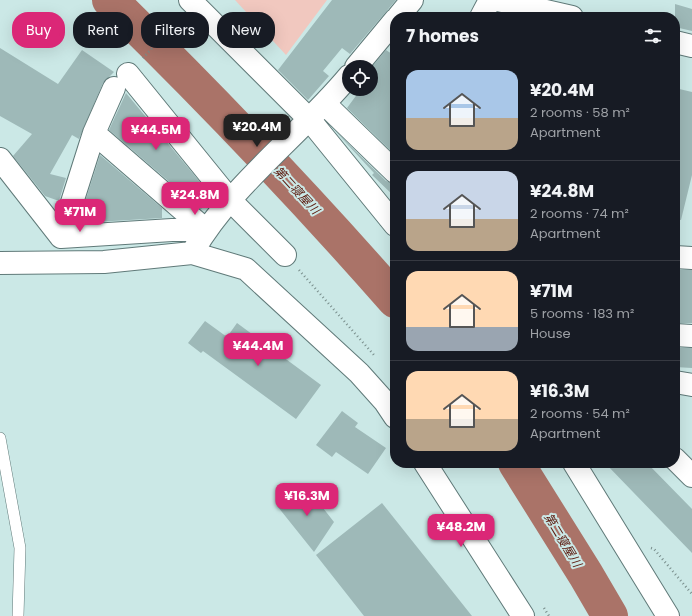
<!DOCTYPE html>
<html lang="en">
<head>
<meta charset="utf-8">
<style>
	body { margin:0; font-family:Poppins,"Noto Sans JP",sans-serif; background:#242831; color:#f1f3f6; height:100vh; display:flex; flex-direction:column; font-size:15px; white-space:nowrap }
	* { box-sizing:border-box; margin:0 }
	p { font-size:13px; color:#9ea1a6 }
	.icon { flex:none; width:22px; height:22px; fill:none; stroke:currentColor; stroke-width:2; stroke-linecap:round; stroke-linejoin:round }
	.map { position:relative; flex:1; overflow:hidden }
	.sheet { position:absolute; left:390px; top:12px; width:290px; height:456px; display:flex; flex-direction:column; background:#171b24; border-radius:16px; box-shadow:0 4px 16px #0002 }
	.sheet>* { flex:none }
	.hud { position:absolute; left:12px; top:12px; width:318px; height:36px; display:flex; gap:8px }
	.controls { position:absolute; left:342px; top:60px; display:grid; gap:8px }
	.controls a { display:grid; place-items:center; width:36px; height:36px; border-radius:50%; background:#171b24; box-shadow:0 4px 16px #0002; font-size:20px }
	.price { position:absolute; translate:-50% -34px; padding:0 9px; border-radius:8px; background:#db2777; color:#fff; font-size:13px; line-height:26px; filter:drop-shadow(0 1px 2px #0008) }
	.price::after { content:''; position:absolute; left:50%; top:24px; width:12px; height:9px; margin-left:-6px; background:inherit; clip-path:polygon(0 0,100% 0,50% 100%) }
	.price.selected { background:#222; color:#fff }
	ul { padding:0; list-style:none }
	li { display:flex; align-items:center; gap:12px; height:100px; padding:0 16px }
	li+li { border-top:1px solid #363941 }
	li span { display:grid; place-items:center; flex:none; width:112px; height:80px; border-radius:12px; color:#555 }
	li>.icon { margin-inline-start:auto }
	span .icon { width:48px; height:48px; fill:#fffc; stroke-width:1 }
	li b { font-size:17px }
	h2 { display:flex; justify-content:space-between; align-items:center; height:48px; padding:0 16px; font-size:17px }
	.chip { padding:0 14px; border-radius:16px; background:#171b24; box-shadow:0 4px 16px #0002; font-size:14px; line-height:36px }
	.chip.selected { background:#db2777; color:#fff }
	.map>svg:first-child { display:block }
	.green { fill:#f1c8bf }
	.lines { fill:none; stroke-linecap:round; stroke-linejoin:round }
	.river { stroke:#aa7368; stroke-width:36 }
	.building { fill:#9eb9b8 }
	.service-casing { stroke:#607a79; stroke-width:12 }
	.minor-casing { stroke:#607a79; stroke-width:24 }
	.path { stroke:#788d8b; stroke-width:2.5; stroke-dasharray:1 3; stroke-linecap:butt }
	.service { stroke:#fff; stroke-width:11 }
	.minor { stroke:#fff; stroke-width:22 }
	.labels { text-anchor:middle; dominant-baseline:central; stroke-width:4; stroke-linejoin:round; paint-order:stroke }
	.water-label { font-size:12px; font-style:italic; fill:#5a1509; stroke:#cbe8e6 }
</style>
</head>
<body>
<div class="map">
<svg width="692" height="616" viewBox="0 0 692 616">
	<rect width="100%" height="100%" fill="#cbe8e6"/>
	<path class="green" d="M235,0h92l-41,55z"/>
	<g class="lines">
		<path class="river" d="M110,0c99,97 194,196 285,300
			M516,463l70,112 24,41"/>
	</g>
	<path class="building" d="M332,0h64l-46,54 -8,-6 -19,23 6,5 -21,24 -30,-30z
		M675,4l17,5v22l-17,-4z
		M0,48l58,36 24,-34 32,22 -11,11 -24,56 -7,-4 -22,39 16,4 -7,23 -14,-5 -32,-40 19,-22 -32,-18z
		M386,50l9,6v99l-48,-47 14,-19h10v-14l2,-3 -2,-4z
		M675,88l17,4v83l-11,45 -6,-1z
		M126,93l74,89 -2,2 14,13 -11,12 -92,-79z
		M335,131l51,50 9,3v13l-23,-22 2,-2z
		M100,155l62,53v10l-66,4 -1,-13 -12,-1z
		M675,270h17v53h-17z
		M205,321l22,16 10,-14 84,62 -25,34 -93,-68 -2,2 -13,-10z
		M675,348h17v20l-17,-1z
		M342,411l16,12 -3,4 31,21 -18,26 -32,-22 -4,5 -16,-12z
		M605,463h42l45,46v44z
		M305,485l29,37 -20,30 -36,-45z
		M382,503l90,113h-108l-48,-61z"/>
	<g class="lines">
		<defs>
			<path id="service" d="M0,438l20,110 -2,68"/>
			<path id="minor" d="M190,0l119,119 86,106
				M498,0l74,17
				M398,17l14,-17
				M481,17l9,-17
				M675,42l17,4
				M356,67l39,-47
				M128,74l103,127 54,54
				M325,104l70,68
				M94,133l112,97
				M0,159l61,78 33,-104 20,-45
				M61,237l111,-7h34
				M192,253c39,-68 107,-117 157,-177
				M675,257l17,1
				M0,263l104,-1 88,-9 54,16 113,104 26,29 10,15
				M675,335l17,1
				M675,382l17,3
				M675,459l17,17
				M425,463l98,153
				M574,463l94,153"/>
		</defs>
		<use href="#service" class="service-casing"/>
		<use href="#minor" class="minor-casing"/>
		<path class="path" d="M143,58l37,-40
			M299,270l75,85
			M651,548l3,1 38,45
			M544,608l5,8"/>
		<use href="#service" class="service"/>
		<use href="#minor" class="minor"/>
	</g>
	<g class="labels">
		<g class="water-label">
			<text transform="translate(297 190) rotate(47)">第二寝屋川</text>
			<text transform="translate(563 540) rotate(59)">第二寝屋川</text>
		</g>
	</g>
</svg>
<div class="controls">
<a><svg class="icon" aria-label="locate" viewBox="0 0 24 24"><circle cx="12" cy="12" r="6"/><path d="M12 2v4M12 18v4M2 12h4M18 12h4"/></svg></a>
</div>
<b class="price selected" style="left:257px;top:148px">¥20.4M</b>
<b class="price" style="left:156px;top:151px">¥44.5M</b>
<b class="price" style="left:195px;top:216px">¥24.8M</b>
<b class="price" style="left:80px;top:233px">¥71M</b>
<b class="price" style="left:258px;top:367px">¥44.4M</b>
<b class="price" style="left:307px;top:517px">¥16.3M</b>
<b class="price" style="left:461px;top:548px">¥48.2M</b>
<div class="hud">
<a class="chip selected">Buy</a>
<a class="chip">Rent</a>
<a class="chip">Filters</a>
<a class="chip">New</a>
</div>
<section class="sheet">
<h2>7 homes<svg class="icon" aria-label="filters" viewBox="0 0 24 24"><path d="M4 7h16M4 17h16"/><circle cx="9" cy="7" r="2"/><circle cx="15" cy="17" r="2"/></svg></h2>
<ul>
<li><span style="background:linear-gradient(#a9c7e8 60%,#b9a48a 0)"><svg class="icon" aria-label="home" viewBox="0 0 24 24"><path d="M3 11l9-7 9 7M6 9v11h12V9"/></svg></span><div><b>¥20.4M</b><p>2 rooms · 58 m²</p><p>Apartment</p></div></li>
<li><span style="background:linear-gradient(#c9d6e8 60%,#b9a48a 0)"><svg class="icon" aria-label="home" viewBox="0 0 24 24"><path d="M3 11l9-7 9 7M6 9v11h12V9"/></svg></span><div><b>¥24.8M</b><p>2 rooms · 74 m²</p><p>Apartment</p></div></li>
<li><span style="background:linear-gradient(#ffd9b3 70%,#9aa5b1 0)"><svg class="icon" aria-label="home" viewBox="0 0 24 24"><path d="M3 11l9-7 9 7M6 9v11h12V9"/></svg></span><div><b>¥71M</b><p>5 rooms · 183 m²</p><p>House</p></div></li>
<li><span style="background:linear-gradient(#ffd9b3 60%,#b9a48a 0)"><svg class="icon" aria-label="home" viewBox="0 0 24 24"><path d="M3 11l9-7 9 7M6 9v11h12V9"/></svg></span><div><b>¥16.3M</b><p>2 rooms · 54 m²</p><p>Apartment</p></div></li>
</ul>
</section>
</div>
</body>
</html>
